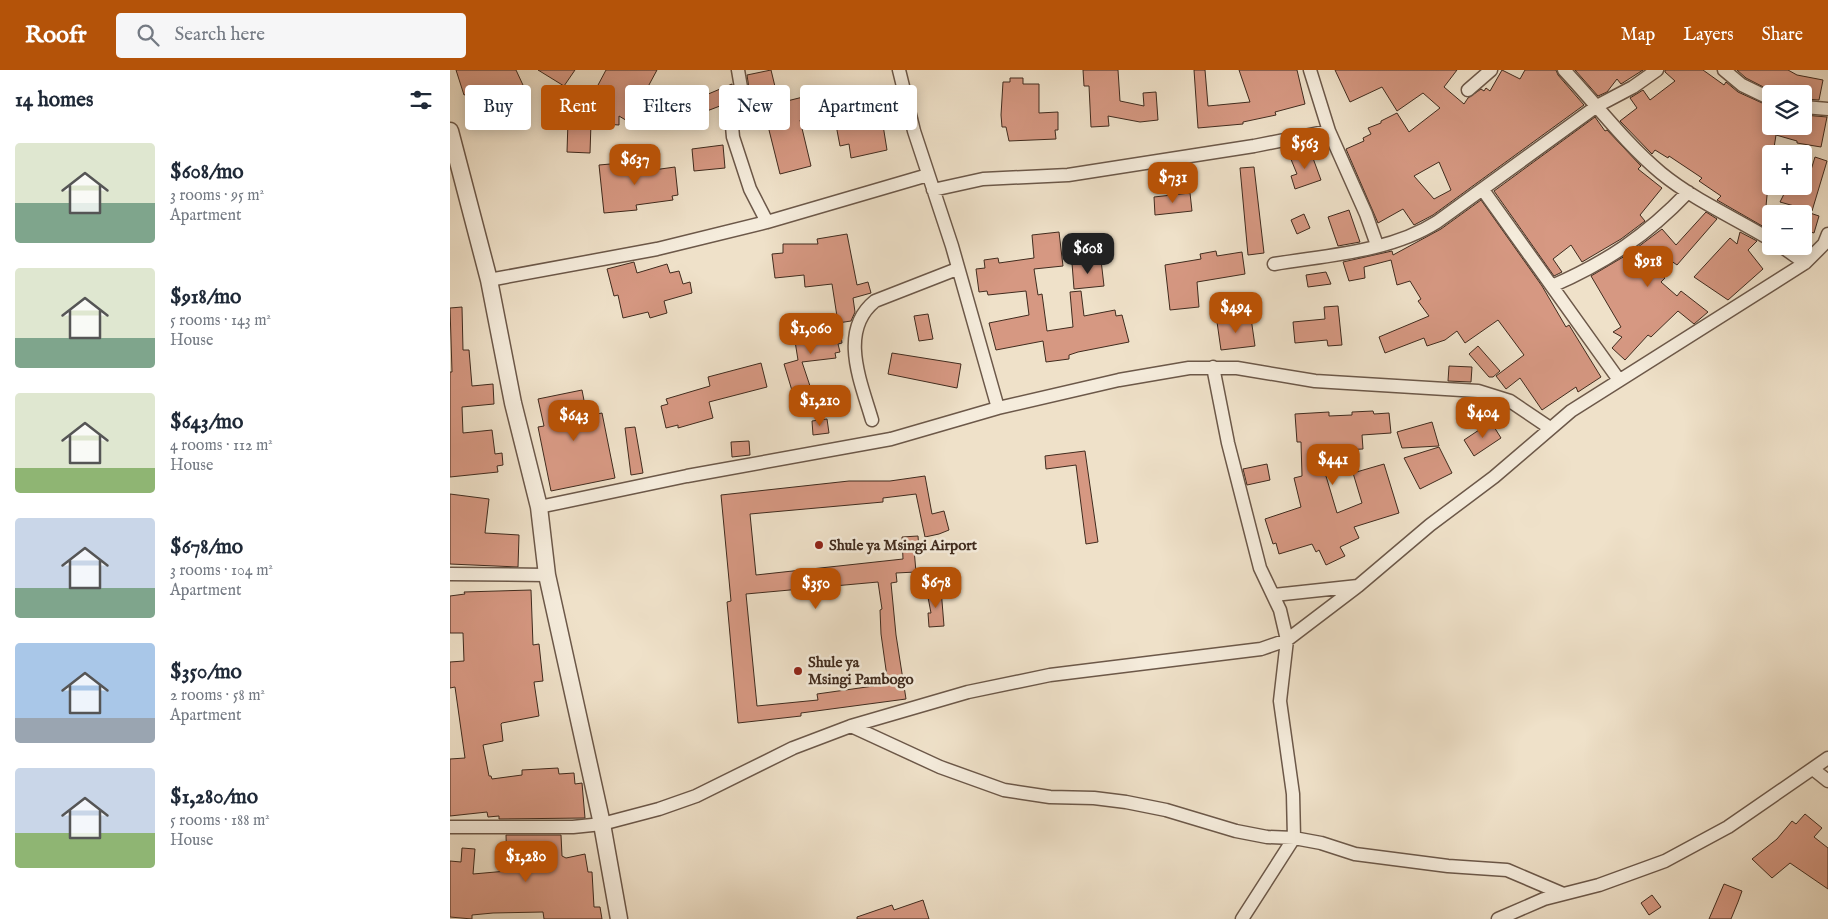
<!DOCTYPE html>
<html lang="en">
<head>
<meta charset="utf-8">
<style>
	body { margin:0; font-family:"IM FELL English",serif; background:#f6f6f7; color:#1f2937; height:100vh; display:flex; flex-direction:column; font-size:19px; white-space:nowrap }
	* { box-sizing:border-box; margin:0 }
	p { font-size:16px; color:#747a83 }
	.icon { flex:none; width:28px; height:28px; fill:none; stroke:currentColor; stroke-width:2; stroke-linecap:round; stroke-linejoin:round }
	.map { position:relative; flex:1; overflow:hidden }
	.sheet { display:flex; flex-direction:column; background:#fff; width:450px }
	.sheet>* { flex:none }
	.guide { position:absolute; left:15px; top:15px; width:475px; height:45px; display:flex; gap:10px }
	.fabs { position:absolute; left:1312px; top:15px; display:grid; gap:10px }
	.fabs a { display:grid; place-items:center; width:50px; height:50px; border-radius:5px; background:#fff; box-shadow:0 2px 12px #0003; font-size:25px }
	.price { position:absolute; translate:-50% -42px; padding:0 11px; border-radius:10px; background:#b45309; color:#fff; font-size:16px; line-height:32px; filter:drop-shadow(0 1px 2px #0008) }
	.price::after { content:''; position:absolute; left:50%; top:30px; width:15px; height:11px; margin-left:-8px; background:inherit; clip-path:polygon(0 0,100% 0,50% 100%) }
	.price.on { background:#222; color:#fff }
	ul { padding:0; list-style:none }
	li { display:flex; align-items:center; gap:15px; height:125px; padding:0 15px }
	li span { display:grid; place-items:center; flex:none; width:140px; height:100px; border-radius:5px; color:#555 }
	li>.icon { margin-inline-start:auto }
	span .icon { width:60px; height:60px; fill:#fffc; stroke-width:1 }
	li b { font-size:21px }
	h2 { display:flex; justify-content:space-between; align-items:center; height:60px; padding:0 15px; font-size:21px }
	.pill { padding:0 18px; border-radius:5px; background:#fff; box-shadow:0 2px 12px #0003; font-size:18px; line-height:45px }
	.pill.on { background:#b45309; color:#fff }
	header { display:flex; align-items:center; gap:30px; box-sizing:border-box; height:70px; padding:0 25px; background:#b45309; color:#fff }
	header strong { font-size:24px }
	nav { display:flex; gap:28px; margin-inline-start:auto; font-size:18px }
	.search { width:350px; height:45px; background:#f6f6f7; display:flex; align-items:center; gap:12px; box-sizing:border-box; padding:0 18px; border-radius:5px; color:#747a83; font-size:19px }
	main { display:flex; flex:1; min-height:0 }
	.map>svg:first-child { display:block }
	.building { fill:#d69882; stroke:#402b1e; fill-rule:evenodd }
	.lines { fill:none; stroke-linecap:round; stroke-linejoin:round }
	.minor-casing { stroke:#6c5849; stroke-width:15 }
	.tertiary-casing { stroke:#6c5849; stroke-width:19 }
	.minor { stroke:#f5ecdc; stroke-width:12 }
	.tertiary { stroke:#f5ecdc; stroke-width:16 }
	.poi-dot { fill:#8f2418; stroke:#f5ecdc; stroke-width:2 }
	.labels { text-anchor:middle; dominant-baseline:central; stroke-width:5; stroke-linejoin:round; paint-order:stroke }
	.poi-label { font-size:15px; font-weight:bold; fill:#402b1e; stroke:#f5ecdc; text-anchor:start }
</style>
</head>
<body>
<header>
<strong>Roofr</strong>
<div class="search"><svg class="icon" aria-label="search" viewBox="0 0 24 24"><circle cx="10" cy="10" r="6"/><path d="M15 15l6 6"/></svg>Search here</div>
<nav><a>Map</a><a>Layers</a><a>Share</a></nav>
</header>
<main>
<section class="sheet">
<h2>14 homes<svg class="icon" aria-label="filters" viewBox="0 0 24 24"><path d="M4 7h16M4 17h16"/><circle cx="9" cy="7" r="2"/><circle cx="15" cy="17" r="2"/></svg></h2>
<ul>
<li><span style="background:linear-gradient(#dfe7d0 60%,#7fa58c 0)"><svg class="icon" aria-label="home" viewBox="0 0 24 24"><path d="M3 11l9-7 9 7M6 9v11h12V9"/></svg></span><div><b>$608/mo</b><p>3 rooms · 95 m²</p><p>Apartment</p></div></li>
<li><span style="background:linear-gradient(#dfe7d0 70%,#7fa58c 0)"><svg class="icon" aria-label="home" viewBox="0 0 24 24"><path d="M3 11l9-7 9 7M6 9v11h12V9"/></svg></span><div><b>$918/mo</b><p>5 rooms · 143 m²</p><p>House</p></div></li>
<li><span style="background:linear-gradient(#dfe7d0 75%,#8fb573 0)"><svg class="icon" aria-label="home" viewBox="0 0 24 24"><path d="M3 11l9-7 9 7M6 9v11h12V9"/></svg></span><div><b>$643/mo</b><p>4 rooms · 112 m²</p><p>House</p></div></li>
<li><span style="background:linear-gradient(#c9d6e8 70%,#7fa58c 0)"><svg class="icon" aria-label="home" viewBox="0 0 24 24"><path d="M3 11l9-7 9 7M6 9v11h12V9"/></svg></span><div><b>$678/mo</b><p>3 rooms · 104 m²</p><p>Apartment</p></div></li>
<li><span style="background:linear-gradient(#a9c7e8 75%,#9aa5b1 0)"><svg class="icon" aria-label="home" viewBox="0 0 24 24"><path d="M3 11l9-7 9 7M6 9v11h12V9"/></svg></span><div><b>$350/mo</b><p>2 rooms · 58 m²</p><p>Apartment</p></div></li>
<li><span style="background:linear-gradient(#c9d6e8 65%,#8fb573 0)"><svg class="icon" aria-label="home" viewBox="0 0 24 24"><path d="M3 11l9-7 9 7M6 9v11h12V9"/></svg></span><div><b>$1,280/mo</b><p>5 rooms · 188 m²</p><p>House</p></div></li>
</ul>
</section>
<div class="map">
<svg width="1378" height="849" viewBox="0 0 1378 849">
	<rect width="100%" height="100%" fill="#efe1c9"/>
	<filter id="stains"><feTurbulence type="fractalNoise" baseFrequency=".004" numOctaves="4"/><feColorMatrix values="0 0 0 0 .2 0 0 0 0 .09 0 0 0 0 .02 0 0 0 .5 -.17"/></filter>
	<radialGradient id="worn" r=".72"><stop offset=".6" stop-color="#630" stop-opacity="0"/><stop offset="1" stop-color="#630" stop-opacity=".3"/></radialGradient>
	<path class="building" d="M6,0h60l13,28 -23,11 -10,-22 -7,3 -1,-3 -24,8z
		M88,0h37l-11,16z
		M156,0h51l-28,52 -10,-6v9l-28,-2 -1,30 -23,-1 1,-31h-5v-12l41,2 -15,-9z
		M321,0l8,33 24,-6 5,21 -8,2 11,46 -31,8 -13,-52 -26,4 10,-24 -4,-27z
		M633,0h35l2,31 24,5 -1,-13 13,-1 2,28 -18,2 -32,-6 1,10 -18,1 -2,-41h-5z
		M744,0h11l3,36 42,-4 -11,-32h58l8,34 -30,8 1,3 -33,7v2l-45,4z
		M885,0h122l-13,17 20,17 4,-6 13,-9 3,2 2,-3 4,3 12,-21 18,9 5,-9h31l2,5 26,30 -151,110 -19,10 -11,-16 -25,14 -32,-74 18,-8 -1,-3 8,-4 -3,-6 13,-5v-2l16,-8 12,19 31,-24 -17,-15 -26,18 -15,-24 -32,15zM989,92l12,28 -17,9 -20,-23z
		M1125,0h68l-22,14 -4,-5 -10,13 -9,4z
		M1215,0h38l21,15 2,-3 12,10 33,15v19l33,1v-12l23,2 -6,30 -24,-4v-2l-21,-6 -3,19h-2l-7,73 -47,-27 4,-4 -22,-15 3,-3 -33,-22 -1,2 -13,-8 -3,4 -32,-33 17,-13 -7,-10 13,-8 7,10 25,-19 -10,-9z
		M1287,0h51l9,5 26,5 -4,20 -15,-1v-5h-27l-31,-16z
		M560,8h13v6h16v29l19,-1v18h-3l1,9 -47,2 -3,-14h-4l-1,-12 2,-33h7z
		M282,14l1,17 -34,13 -5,-14z
		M415,31l3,17 4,-1v4l10,-2 5,31 -36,8 -2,-14 -9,2 -4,-21 16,-4 -4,-17z
		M1145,47l10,14 2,-1 34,36 -3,3 24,19 -22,27 5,6 -24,18 -39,23 -11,-17 -18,14 9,13 -8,4 -60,-85z
		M273,75l2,23 -31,3 -2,-22z
		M860,80l11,30 -26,9 -4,-13 6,-2 -7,-17z
		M1365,87l12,4 -15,50 -32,-9 8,-16h18z
		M195,91l1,10 29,-4 3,28 -6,1 1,4 -37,5 1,5 -33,3 -5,-48z
		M804,97l10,86 -16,2 -8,-87z
		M740,123l2,18 -37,4 -1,-18z
		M1031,130l61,86 24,41 3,-2 32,52 -23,15 -2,-5 -34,23 -22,-32 -14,11 -10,-13 28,-21 -26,-35 -33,23 -8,-12 -12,9 -18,6 -3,-8 -39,15 -6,-16 50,-21 -11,-15 3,-2 -11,-18 -13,4 -6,-25 -27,7 1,11 -16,3 -6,-19 49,-11 1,4 48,-26z
		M899,140l11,32 -22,4 -10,-29z
		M1256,142l11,7 -40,46 -20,-14 -9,13 17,14 -4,4 16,14 4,-5 27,21 -14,12 -16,-13 -27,26 -3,-2 -23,25 -13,-12 10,-11 -9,-5 8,-5 -30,-51 39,-23 32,-24 14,16z
		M1357,142l12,4 -5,17 -10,-3z
		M854,144l6,14 -13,6 -6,-14z
		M609,162l4,34 -29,3 4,26 4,-1 5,37 26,-4 -3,-35 11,-1 3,25 31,-6 1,6 6,-1 7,27 -51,10 -9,3v4l-23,3 -3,-21 -47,9 -7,-27 40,-8 -3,-24 -38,4 -1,-4 -8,1 -3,-23 9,-1 -1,-8 14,-2 1,5 35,-5 -2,-23z
		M1290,162l17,9 -9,9 15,19 -35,31 -34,-23 36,-39 7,6z
		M397,164l10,51 11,-3 3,11 -18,5 2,14 -4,9 -13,2 -6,-39 -27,3 -1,-12 -29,3 -3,-24 11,-1v-9h35l-1,-5z
		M766,181l1,5 25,-4 3,22 -48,8 2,25 -29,3 -5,-45 36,-6 -1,-5z
		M651,190l3,26 -30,3 -2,-26z
		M184,192l3,11 30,-9 3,9 9,-2 4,13 7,-2 2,11 -28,8 3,12 -17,5 -2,-6 -25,6 -5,-23 -4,1 -7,-27z
		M876,202l5,12 -23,3 -2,-12z
		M888,236l4,39 -14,1 -1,-6 -32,3 -2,-21 32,-3 -1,-12z
		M12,237l1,43h6l3,36 21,-2 1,20 -32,3 1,26 29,-3 3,24 7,-1 1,12 -6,1 1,6 -48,5v-105h2l-2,-64z
		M478,244l5,25 -14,2 -5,-25z
		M801,248l4,28 -34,4 -4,-28z
		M390,259l2,14 -4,1 2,8 -5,1 1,5 -34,4 9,27 -18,5 -9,-30 14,-4 -4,-25z
		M1028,276l22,25 -7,6h-4l-20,-23z
		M442,283l69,11 -4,24 -69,-14z
		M311,293l6,24 -58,15 4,16 -35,10v-3l-12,3 -5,-22 7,-2 -2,-5 44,-13 -2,-9z
		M999,296l23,1 -1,15 -23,-1z
		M132,320l5,26 15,-3 13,65 -64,13 -13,-64 6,-1 -6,-27z
		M923,341l1,3 15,-1 2,20 -29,2 1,14 -21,1 3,12 -22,4 14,47 25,-10 -9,-30 31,-9 15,49 -45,14 5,11 -19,9 5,9 -19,9 -7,-15 -3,2 -4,-8 -33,10 -3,-11 -3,1 -8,-25 36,-12 -7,-29 8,-2 -1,-34h-4l-2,-28 34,-2v4l23,-1v-3z
		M377,349l2,14 -16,2 -1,-14z
		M982,352l7,24 -37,2 -5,-16z
		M1041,352l10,16 -27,18 -10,-16z
		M185,357l8,46 -12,2 -6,-47z
		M299,371l1,14 -18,2 -1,-15z
		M989,377l13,26 -32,16 -16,-31z
		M635,381l13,91 -12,2 -10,-79 -30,4 -1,-13z
		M817,394l3,16 -23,5 -4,-16z
		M475,406l7,38 12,-3 5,19 -10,4 -14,3 -9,-43 -33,4v4l-133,12 6,61 147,-16 -1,-22 16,-1 1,13h-5l2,23 -20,1 1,9 -6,1 5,52 10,64 -105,14v3l-63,7 -11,-121 4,-1 -10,-106 128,-14h41zM428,512l4,27 -2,1 1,24 7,50 -71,10 1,6 -61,6 -11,-112z
		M0,424l39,5 -4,34 34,2 -1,32 -68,-3z
		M491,519l3,37 -15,1 -1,-14h3l-4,-21z
		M81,520l2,55 6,-1 4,37 -9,1 5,34 -37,7 -1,1 2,17 -20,4 6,31h2l1,3 30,-4v-5l36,-2 1,6 15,-1 1,11 7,-1 3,35 -86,1v-3l-11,1 -1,-5 -37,4v-57l15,-1 -10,-71 -5,1v-26l14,-1 -1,-28h-13v-37l15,-2 -1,-2z
		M1355,744l17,14 -8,9 14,11v41l-38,-26 -18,15 -20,-19 25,-20 15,-18 4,3z
		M56,765h55l1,21 4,2 19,-4 3,18h4l2,35h6l2,12h-58l-1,-7 -50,1 -21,2v4l-22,-2v-56l11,1 1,-14 13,1 -2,25 34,-3z
		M1274,814l18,7 -4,11 -7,17h-22z
		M1202,825l9,12 -12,8 -8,-12z
		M473,830l6,19h-72v-2l35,-12 2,5z"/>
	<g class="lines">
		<defs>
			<path id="minor" d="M288,0l5,29 -11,27 1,11 17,52 17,33
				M449,0l15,61 38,115 46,162
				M860,0l19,61 37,83 11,31
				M1114,0c32,34 61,73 97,103 33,27 74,45 110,67
				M1274,0l18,15 29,14
				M1018,20l23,-20
				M1354,37l24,2
				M483,120l50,-11 85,-4 186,-29 75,-15
				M1033,120l136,190
				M1331,176l24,17
				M824,194c54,-9 116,-12 163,-42l160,-116 36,-19 24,-17
				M39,210l168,-31 110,-27 161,-47
				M1102,216c55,-24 95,-51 136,-94
				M763,297l15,76 32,125 20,42 7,30 -7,61 13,93 1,44 -52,81
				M422,350c-11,-38 -34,-89 3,-119l82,-32
				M89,437l148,-31 204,-37 107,-31 121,-28 70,-12h48l78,13 163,10 32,10 40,27
				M0,504l97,1
				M824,525l84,-9
				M401,656l89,41 64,23 46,7 44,1 32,4 40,8 70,21 31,6 27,1 27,5 34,11 93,12 59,4 54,23
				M1363,699l15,12
				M0,757h123l29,-3 57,-15 37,-13 97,-48 58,-22 117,-34 82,-17 211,-26 26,-9 71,-54 72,-61 64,-48 77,-66 234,-148 19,-19 4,-10
				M1048,849l46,-20 55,-14 66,-24 63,-34 100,-69"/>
			<path id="tertiary" d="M0,61l39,149 24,123 26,104 8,68 55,249 17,95"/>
		</defs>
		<use href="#minor" class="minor-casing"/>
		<use href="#tertiary" class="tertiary-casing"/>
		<use href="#minor" class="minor"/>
		<use href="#tertiary" class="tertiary"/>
	</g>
	<g class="poi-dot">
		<circle cx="369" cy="475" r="5"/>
		<circle cx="348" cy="601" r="5"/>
	</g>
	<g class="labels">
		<g class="poi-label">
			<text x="379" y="475">Shule ya Msingi Airport</text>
			<text x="358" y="592">Shule ya<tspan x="358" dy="17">Msingi Pambogo</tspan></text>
		</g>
	</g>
	<rect width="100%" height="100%" filter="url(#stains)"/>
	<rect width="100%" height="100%" fill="url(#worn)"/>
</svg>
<div class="fabs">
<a><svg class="icon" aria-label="layers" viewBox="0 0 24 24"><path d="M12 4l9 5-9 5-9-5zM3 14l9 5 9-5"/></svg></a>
<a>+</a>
<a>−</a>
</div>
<b class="price" style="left:855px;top:100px">$563</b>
<b class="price" style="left:185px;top:116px">$637</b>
<b class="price" style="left:723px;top:134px">$731</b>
<b class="price on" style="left:638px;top:205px">$608</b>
<b class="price" style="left:1198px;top:218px">$918</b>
<b class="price" style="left:786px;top:264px">$494</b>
<b class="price" style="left:361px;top:285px">$1,060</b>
<b class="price" style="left:370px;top:357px">$1,210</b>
<b class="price" style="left:1033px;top:369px">$404</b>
<b class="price" style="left:124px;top:372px">$643</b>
<b class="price" style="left:883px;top:416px">$441</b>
<b class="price" style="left:486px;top:539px">$678</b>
<b class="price" style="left:366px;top:540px">$350</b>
<b class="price" style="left:76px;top:813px">$1,280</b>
<div class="guide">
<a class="pill">Buy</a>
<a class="pill on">Rent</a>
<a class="pill">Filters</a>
<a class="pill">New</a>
<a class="pill">Apartment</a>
</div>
</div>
</main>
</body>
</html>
